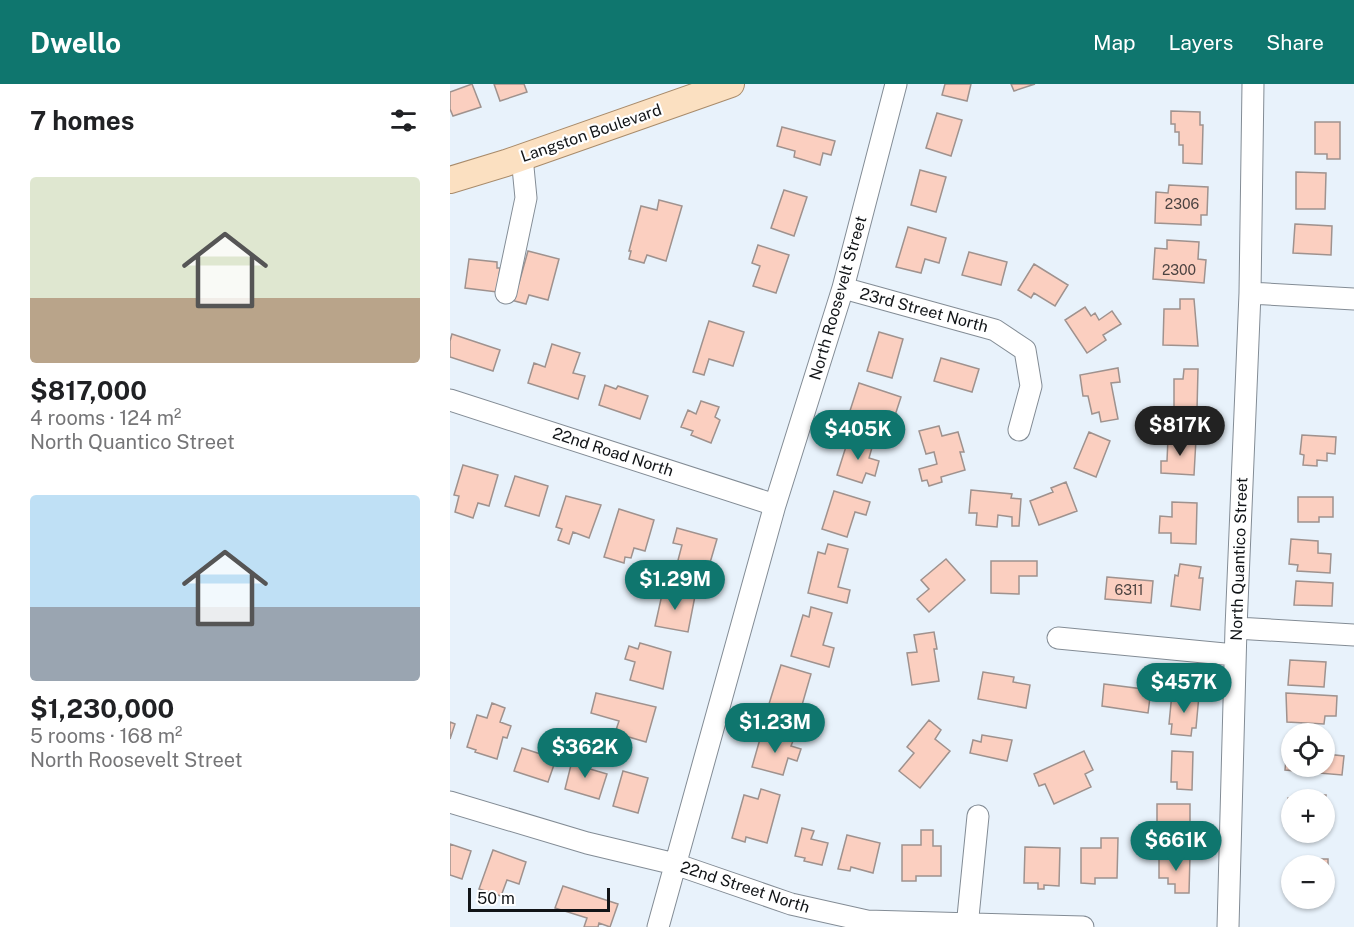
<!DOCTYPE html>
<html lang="en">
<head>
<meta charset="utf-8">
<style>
	body { margin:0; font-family:"Public Sans",sans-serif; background:#f2f2f2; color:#202124; height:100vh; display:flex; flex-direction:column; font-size:22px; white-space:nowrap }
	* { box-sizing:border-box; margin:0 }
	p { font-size:20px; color:#757577 }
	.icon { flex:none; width:33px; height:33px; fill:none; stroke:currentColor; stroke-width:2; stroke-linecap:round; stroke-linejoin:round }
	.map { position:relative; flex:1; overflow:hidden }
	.drawer { display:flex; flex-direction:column; background:#fff; width:450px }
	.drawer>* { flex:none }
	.tools { position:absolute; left:831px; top:639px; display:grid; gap:12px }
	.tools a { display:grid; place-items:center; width:54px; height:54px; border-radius:50%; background:#fff; box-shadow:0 2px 4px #0004; font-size:30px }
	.scale { position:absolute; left:18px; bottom:15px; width:142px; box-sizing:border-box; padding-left:6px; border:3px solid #111417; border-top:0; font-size:16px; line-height:21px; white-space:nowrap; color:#111417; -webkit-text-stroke:4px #fff; paint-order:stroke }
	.price { position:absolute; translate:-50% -51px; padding:0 14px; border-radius:21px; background:#0f766e; color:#fff; font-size:20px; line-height:39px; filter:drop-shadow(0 2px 3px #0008) }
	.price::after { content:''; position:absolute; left:50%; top:36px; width:18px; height:14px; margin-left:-9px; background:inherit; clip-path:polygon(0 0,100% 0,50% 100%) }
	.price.active { background:#222; color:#fff }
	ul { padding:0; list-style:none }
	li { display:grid; align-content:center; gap:12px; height:318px; padding:0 30px }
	li span { display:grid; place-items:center; height:186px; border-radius:6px; color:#555 }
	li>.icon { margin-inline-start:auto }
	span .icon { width:108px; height:108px; fill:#fffc; stroke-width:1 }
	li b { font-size:26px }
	h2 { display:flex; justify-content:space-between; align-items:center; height:72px; padding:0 30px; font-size:26px }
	header { display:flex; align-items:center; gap:36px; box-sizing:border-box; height:84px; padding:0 30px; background:#0f766e; color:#fff }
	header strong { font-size:28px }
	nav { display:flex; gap:33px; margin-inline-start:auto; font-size:21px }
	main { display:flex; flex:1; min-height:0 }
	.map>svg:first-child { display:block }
	.building { fill:#fbcfc0; stroke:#9f928e; stroke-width:1.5 }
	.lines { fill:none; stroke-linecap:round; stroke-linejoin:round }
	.minor-casing { stroke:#838c95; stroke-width:23 }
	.major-casing { stroke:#a88b6b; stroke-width:28 }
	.minor { stroke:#fff; stroke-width:21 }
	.major { stroke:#fbe0c1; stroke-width:26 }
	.labels { text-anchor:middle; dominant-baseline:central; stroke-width:4.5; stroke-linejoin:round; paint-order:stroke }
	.number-label { font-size:14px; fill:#4c4341 }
	.street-label { font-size:16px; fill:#111417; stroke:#fff }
</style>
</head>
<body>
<header>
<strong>Dwello</strong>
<nav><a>Map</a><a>Layers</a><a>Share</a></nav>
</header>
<main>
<section class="drawer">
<h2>7 homes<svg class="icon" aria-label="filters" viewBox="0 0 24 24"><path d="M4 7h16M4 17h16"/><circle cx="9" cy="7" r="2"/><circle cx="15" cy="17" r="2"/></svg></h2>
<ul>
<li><span style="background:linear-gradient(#dfe7d0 65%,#b9a48a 0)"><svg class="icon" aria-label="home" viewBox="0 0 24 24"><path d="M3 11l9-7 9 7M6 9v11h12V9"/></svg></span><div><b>$817,000</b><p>4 rooms · 124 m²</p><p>North Quantico Street</p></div></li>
<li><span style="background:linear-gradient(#bfe0f5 60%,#9aa5b1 0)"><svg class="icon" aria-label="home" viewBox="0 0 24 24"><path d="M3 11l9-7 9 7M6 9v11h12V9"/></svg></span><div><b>$1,230,000</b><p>5 rooms · 168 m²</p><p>North Roosevelt Street</p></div></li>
</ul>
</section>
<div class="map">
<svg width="904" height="843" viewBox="0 0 904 843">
	<rect width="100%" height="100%" fill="#e8f2fb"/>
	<path class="building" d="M22,0l9,23 -28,9 -3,-7v-17z
		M44,0h30l3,8 -27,9z
		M495,0h26l-4,17 -25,-6z
		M561,0h24l-21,7z
		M721,27l29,1v13h3l-1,39 -19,-1v-18h-4v-13h-4v-8h-4z
		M487,29l25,7 -11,36 -25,-8z
		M865,38h25v37h-13v-5h-12z
		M332,43l53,14 -4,14 -8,-2 -3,12 -26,-8 1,-6 -18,-5z
		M470,86l26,7 -10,35 -25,-7z
		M846,88l30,1 -1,36h-29z
		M719,101l39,2 -1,28h-6v10l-46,-2 1,-31 12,1z
		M334,106l23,7 -13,39 -23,-8z
		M209,116l23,6 -16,55 -19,-6 -3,8 -15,-4 2,-8h-2l12,-45 16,4z
		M845,140l37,2 -1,29 -38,-2z
		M458,143l38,11 -7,25 -14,-4 -4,14 -25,-6z
		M717,156l32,2 -1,17 8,1 -2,23 -51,-4 2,-31 12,1z
		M308,161l31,10 -13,38 -23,-7 7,-20 -8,-3z
		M78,167l31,8 -11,41 -19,-5 -3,9 -15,-4 8,-17z
		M519,168l38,10 -6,23 -39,-10z
		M19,175l28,3v6h3l-3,24 -32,-4z
		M584,180l34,21 -13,21 -21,-13 -3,5 -13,-8z
		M730,215h14l4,47 -35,-1 1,-36h16z
		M635,223l6,9 4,-3 4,7 13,-9 9,13 -18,11 3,5 -19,13 -22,-33z
		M259,237l35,11 -11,34 -24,-7 -5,16 -11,-3z
		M429,248l24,7 -11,39 -25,-7z
		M2,250l48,16 -7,21 -43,-14v-16z
		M102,260l28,9 -7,20 12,3 -7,23 -50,-16 6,-20 11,4z
		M491,274l38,11 -7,23 -38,-11z
		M668,284l2,14 -9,1 7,36 -17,3 -2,-10 -7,2 -4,-18h-5l-3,-21z
		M734,285h14l-1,41h-23v-31h9z
		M409,299l42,14 -12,37 -42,-14z
		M155,301l11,4 2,-3 30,10 -8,23 -41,-14z
		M251,317l18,6 -4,10 5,3 -9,23 -20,-8 2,-4 -12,-4 7,-17 8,4z
		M489,342l3,10 16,-4 6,20h-4l5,18 -24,7 1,5 -13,4 -2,-6 -5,1 -3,-12 18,-5 -3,-12 -8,2 -7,-23z
		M639,348l21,9 -14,36 -22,-9z
		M852,351l34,2 -1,17 -8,-1v8l-10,-1v6l-14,-1 1,-10 -4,-1z
		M399,353l24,7 -4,14 10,3 -4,15 -9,-3 -4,10 -25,-8z
		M718,354l28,1 -2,36 -33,-2v-12h6z
		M13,381l35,10 -9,31 -11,-3 -5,15 -18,-6 4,-16 -5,-1z
		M65,392l33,10 -9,30 -34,-10z
		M616,398l11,29 -38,14 -9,-24 23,-9 -2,-4z
		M521,406l41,4 -1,4 10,1 -2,27h-7v-9l-14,-2 -1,12 -21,-2 1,-12h-8z
		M384,407l36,11 -4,13 -11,-3 -8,25 -25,-8z
		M116,412l35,9 -12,33 -16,-6 -4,12 -11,-4 4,-11 -6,-2z
		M848,413h35v20h-14v5h-21z
		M722,418l25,1 -1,41 -25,-1v-10h-12l1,-17 12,1z
		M169,425l35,11 -9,31 -11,-3 -3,10 -6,-1 -1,6 -20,-6z
		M227,444l40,11 -10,34 -30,-9 5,-19 -9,-2z
		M841,455l27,2v12l13,1 -1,19 -33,-2 1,-6 -9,-1z
		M378,460l20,5 -10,38 12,3 -3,13 -39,-10 10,-41 7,2z
		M496,475l19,21 -36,32 -12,-13 12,-10 -8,-9z
		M541,477h46v15h-18v18l-28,-1z
		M730,480l21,3 -2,11h4l-3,32 -29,-4 4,-31 3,1z
		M657,493l46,4 -2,22 -46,-4z
		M846,497l37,2 -1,23 -38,-1z
		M213,506l32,6 -7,36 -33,-6z
		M361,523l21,6 -9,32 11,3 -5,19 -38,-11 12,-41 6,2z
		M484,548l3,17h-3l5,32 -27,4 -5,-32 10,-1 -3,-17z
		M190,559l31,9 -8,37 -33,-9 5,-18 -10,-3 4,-13 9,3z
		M840,576l36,2 -2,25 -36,-2z
		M331,581l30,9 -11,38 -31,-8z
		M533,588l31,5 -1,5 17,3 -4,23 -48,-9z
		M654,600l47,6 -3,23 -46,-7z
		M146,609l60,14 -10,35 -31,-9 4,-12 -28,-8z
		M722,609l27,2 -3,33h-4l-1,8 -20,-2 1,-10h-3z
		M836,609l51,3 -1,20h-11l-1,8 -37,-2z
		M42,619l13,5 -5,14 11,4 -4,12 -4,-1 -6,22 -22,-7 1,-2 -9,-3 10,-32 10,3z
		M479,636l12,10 -6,9 15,12 -30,37 -21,-17 15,-18 -7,-6z
		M0,638l5,2 -5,15z
		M312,648l31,9 -2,5 10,3 -4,12 -9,-3 -5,17 -31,-8z
		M532,651l30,5 -5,21 -37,-8 3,-13 8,2z
		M838,654h4v28h32v-20h3l-1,8 18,2 -2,19 -57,-5z
		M72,664l34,11 -8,23 -34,-11z
		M634,667l9,19 -8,4 6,13 -37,17 -9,-20 -6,2 -5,-12z
		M722,667l21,1 -1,38 -15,-1v-7h-6z
		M123,673l19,6 -2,6 17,5 -8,25 -34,-10z
		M173,687l25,7 -10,35 -25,-7z
		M311,705l19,6 -13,48 -21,-6 -1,5 -13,-4 12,-43 14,4z
		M860,711h16l-1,19 -1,-14h-32v28h-6l2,-30 22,1z
		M707,720h33v35h-33z
		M352,744l12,3 -3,8 17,4 -6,22 -18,-4 1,-3 -10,-2z
		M471,746h12v16h8v30h-25v5h-14v-36h19z
		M397,751l33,8 -7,30 -22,-6 -1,4 -12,-2z
		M651,754h17l-1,40h-22v6l-14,-1v-35h20z
		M0,760l21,7 -9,28 -12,-4z
		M575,763l35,1 -1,38 -15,-1v4h-6v-6h-14z
		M43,766l33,12 -7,22 -12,-4 -6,16 -22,-7z
		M709,771l31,1 -1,37h-14v-9h-7v-6h-9z
		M867,775h11v32h-4v-25h-7z
		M113,802l55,18 -8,23 -11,-4 -1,4h-14l3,-9 -32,-10z"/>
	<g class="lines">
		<defs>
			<path id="minor" d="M393,204l152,42 30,20 6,36 -12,44
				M56,209l20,-95 -4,-41
				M800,209l104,6
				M0,316l325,105
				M786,544l118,7
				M608,554l177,17
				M0,718l137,41 88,21 116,40 76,17 216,6
				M208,843l117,-422 68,-217 53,-204
				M517,843l11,-111
				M778,843l8,-299 14,-335 3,-209"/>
			<path id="major" d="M0,96l56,-17 225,-79"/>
		</defs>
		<use href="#minor" class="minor-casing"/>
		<use href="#major" class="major-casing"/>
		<use href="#minor" class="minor"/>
		<use href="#major" class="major"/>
	</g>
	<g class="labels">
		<g class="number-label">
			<text x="732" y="120">2306</text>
			<text x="729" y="186">2300</text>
			<text x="679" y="506">6311</text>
		</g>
		<g class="street-label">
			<text transform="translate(141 49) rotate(-19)">Langston Boulevard</text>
			<text transform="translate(388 214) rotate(-74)">North Roosevelt Street</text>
			<text transform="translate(474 226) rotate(15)">23rd Street North</text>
			<text transform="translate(163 368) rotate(18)">22nd Road North</text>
			<text transform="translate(789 475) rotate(-88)">North Quantico Street</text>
			<text transform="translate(295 803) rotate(18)">22nd Street North</text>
		</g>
	</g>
</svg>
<div class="tools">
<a><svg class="icon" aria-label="locate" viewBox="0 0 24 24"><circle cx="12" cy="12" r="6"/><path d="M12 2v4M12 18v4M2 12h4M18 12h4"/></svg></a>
<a>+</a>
<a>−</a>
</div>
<div class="scale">50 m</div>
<b class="price active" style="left:730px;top:373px">$817K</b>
<b class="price" style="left:408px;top:377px">$405K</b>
<b class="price" style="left:225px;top:527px">$1.29M</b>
<b class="price" style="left:734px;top:630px">$457K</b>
<b class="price" style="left:325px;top:670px">$1.23M</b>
<b class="price" style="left:135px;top:695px">$362K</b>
<b class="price" style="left:726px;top:788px">$661K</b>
</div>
</main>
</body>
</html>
